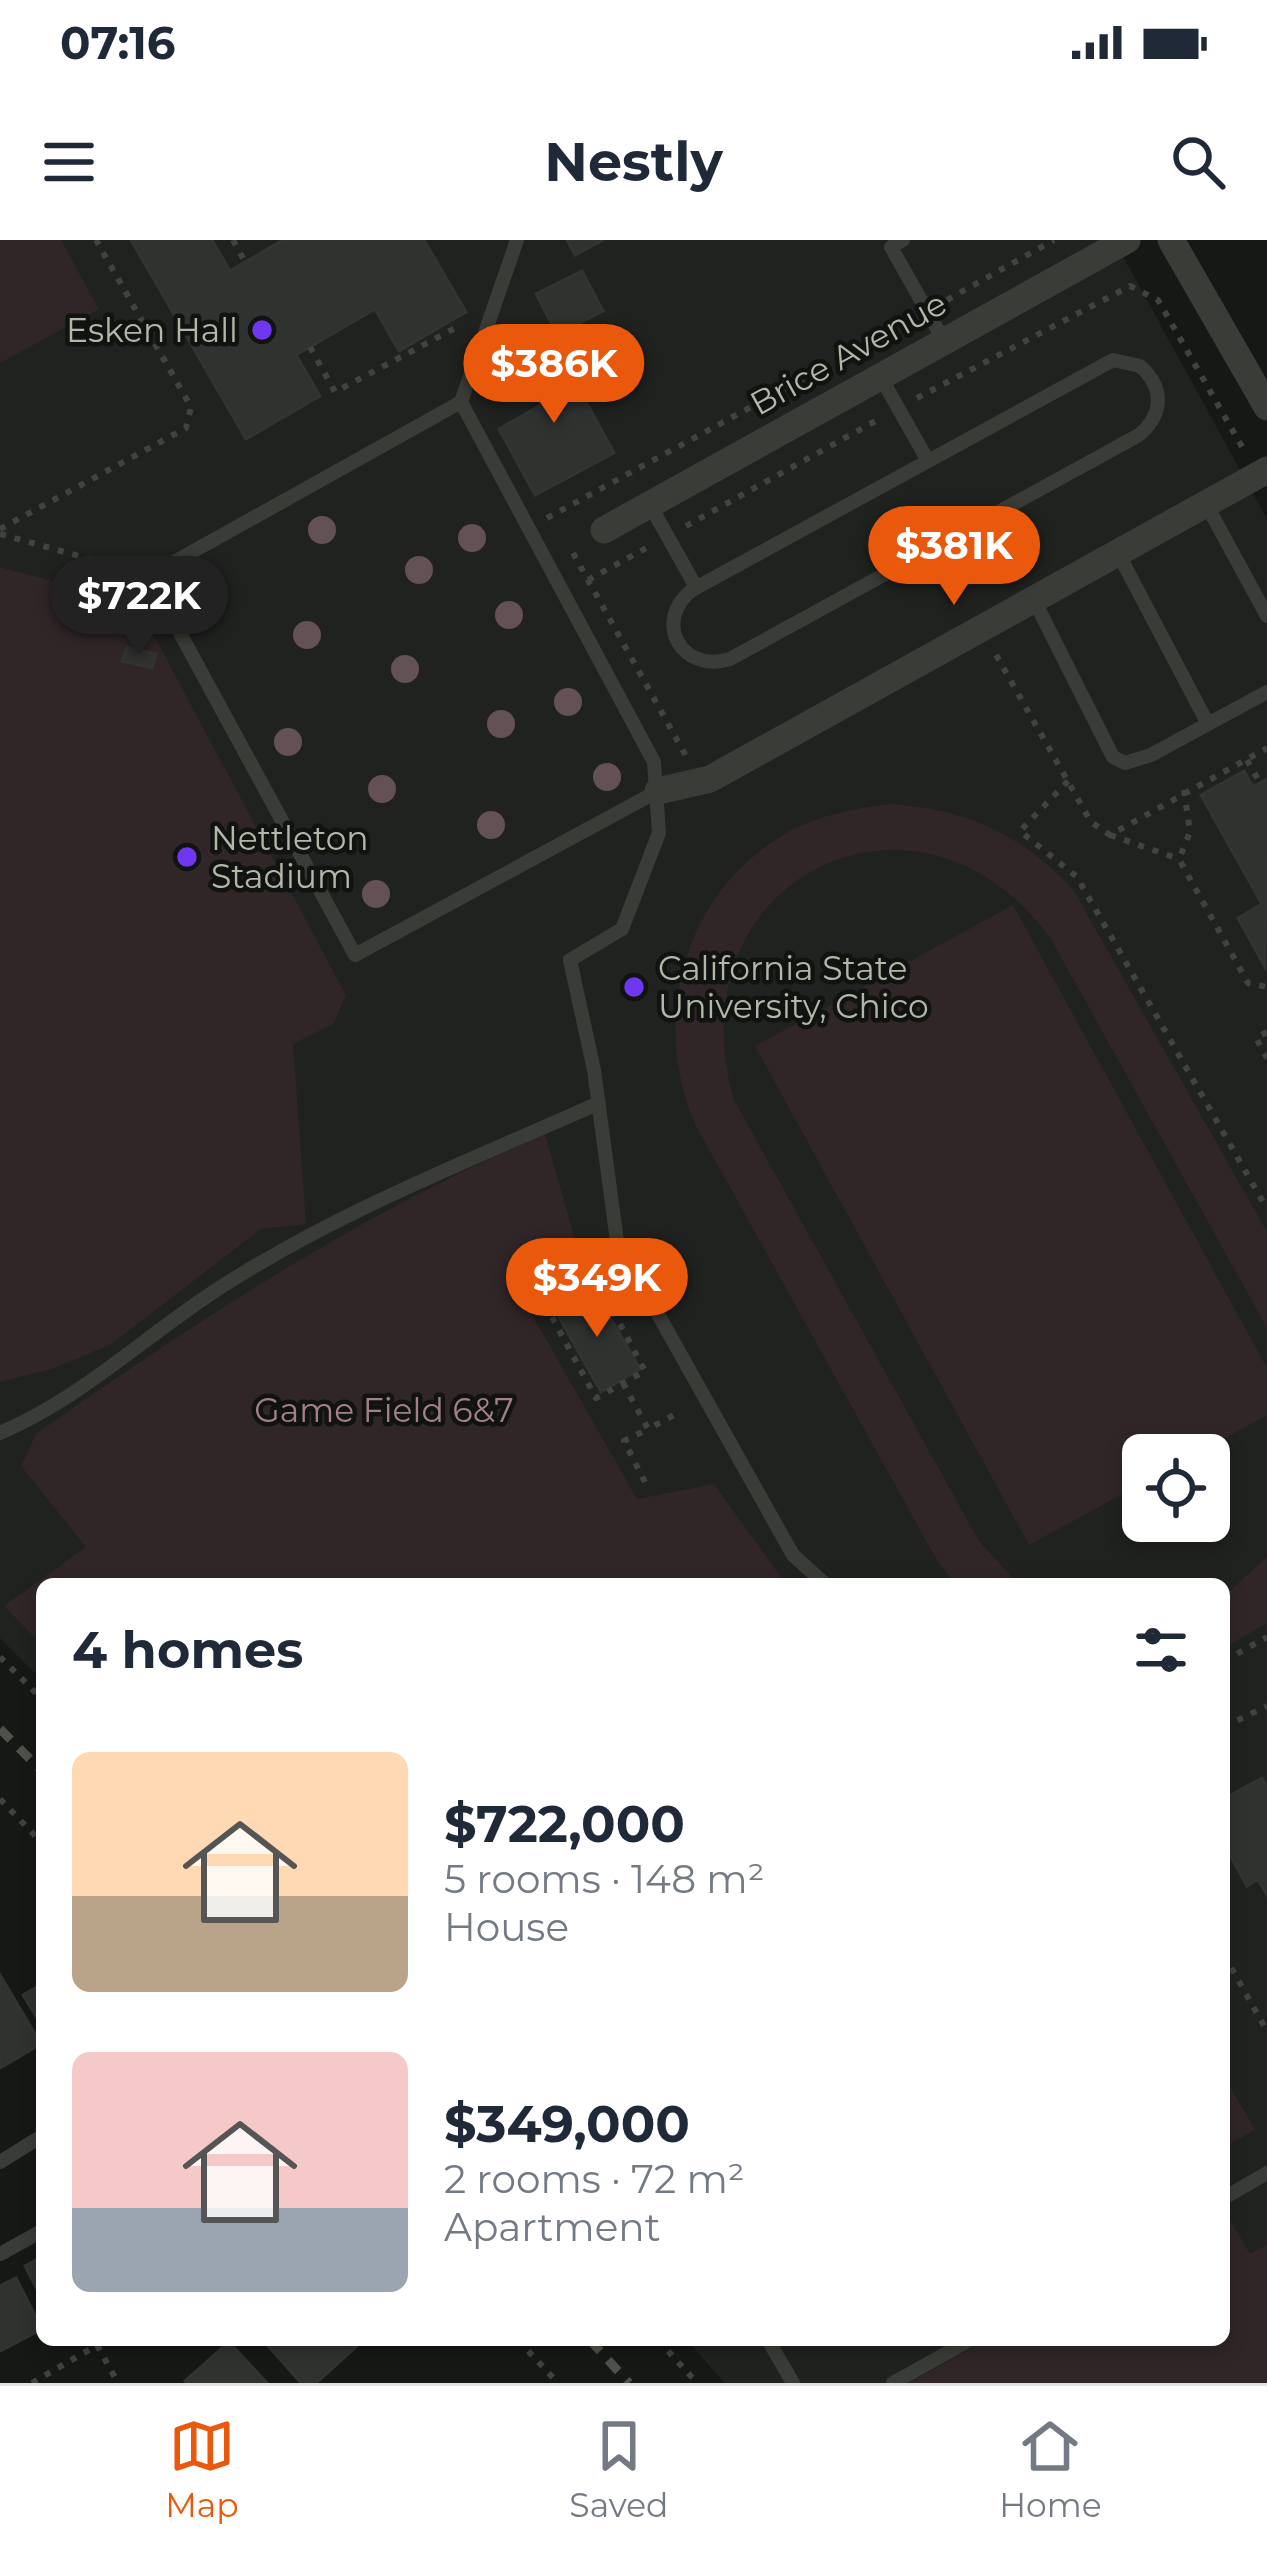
<!DOCTYPE html>
<html lang="en">
<head>
<meta charset="utf-8">
<style>
	body { margin:0; font-family:Montserrat,sans-serif; background:#f2f2f3; color:#1f2937; height:100vh; display:flex; flex-direction:column; font-size:45px; white-space:nowrap }
	* { box-sizing:border-box; margin:0 }
	p { font-size:39px; color:#747a83 }
	.icon { flex:none; width:66px; height:66px; fill:none; stroke:currentColor; stroke-width:2; stroke-linecap:round; stroke-linejoin:round }
	.map { position:relative; flex:1; overflow:hidden }
	.side { position:absolute; left:36px; top:1338px; width:1194px; height:768px; display:flex; flex-direction:column; background:#fff; border-radius:18px; box-shadow:0 6px 18px #0003 }
	.side>* { flex:none }
	.controls { position:absolute; left:1122px; top:1194px; display:grid; gap:24px }
	.controls a { display:grid; place-items:center; width:108px; height:108px; border-radius:18px; background:#fff; box-shadow:0 6px 18px #0003; font-size:60px }
	.price { position:absolute; translate:-50% -102px; padding:0 27px; border-radius:42px; background:#ea580c; color:#fff; font-size:39px; line-height:78px; filter:drop-shadow(0 3px 6px #0008) }
	.price::after { content:''; position:absolute; left:50%; top:72px; width:36px; height:27px; margin-left:-18px; background:inherit; clip-path:polygon(0 0,100% 0,50% 100%) }
	.price.current { background:#222; color:#fff }
	ul { padding:0; list-style:none }
	li { display:flex; align-items:center; gap:36px; height:300px; padding:0 36px }
	li span { display:grid; place-items:center; flex:none; width:336px; height:240px; border-radius:18px; color:#555 }
	li>.icon { margin-inline-start:auto }
	span .icon { width:144px; height:144px; fill:#fffc; stroke-width:1 }
	li b { font-size:51px }
	h2 { display:flex; justify-content:space-between; align-items:center; height:144px; padding:0 36px; font-size:51px }
	.status { display:flex; justify-content:space-between; align-items:center; height:84px; padding:0 60px; background:#fff; direction:ltr }
	.status svg { height:33px; fill:currentColor }
	header { display:flex; justify-content:space-between; align-items:center; height:156px; padding:0 36px; background:#fff; font-size:54px; font-weight:700 }
	.tabs { display:flex; justify-content:space-around; align-items:center; height:168px; border-top:3px solid #e0e1e3; background:#fff; font-size:33px; color:#747a83 }
	.tabs a { display:grid; justify-items:center; gap:6px }
	.tabs .current { color:#ea580c }
	.map>svg:first-child { display:block }
	.built { fill:#20221f; fill-rule:evenodd }
	.green { fill:#302628 }
	.building { fill:#2f322e; stroke:#313430; stroke-width:3 }
	.lines { fill:none; stroke-linecap:round; stroke-linejoin:round }
	.path { stroke:#41443d; stroke-width:6; stroke-dasharray:6 9; stroke-linecap:butt }
	.lane { stroke:#3a3d37; stroke-width:14 }
	.street { stroke:#3a3d37; stroke-width:27 }
	.rail { stroke:#4e524a; stroke-width:9; stroke-dasharray:15 12; stroke-linecap:butt }
	.tree { fill:#635156 }
	.poi-dot { fill:#6f37ef; stroke:#111311; stroke-width:4.5 }
	.labels { text-anchor:middle; dominant-baseline:central; stroke-width:9; stroke-linejoin:round; paint-order:stroke }
	.poi-label { font-size:33px; fill:#b2b7a8; stroke:#111311; text-anchor:start }
	.street-label { font-size:33px; fill:#b2b7a8; stroke:#111311 }
	.park-label { font-size:33px; fill:#a27f8a; stroke:#111311 }
</style>
</head>
<body>
<div class="status"><b>07:16</b><svg viewBox="0 0 49 12"><path d="M0 12V9h3v3zM5 12V6h3v6zM10 12V3h3v9zM15 12V0h3v12zM26 1h20v11H26zM47 4h2v5h-2z"/></svg></div>
<header><svg class="icon" aria-label="menu" viewBox="0 0 24 24"><path d="M4 6h16M4 12h16M4 18h16"/></svg>Nestly<svg class="icon" aria-label="search" viewBox="0 0 24 24"><circle cx="10" cy="10" r="6"/><path d="M15 15l6 6"/></svg></header>
<div class="map">
<svg width="1267" height="2143" viewBox="0 0 1267 2143">
	<rect width="100%" height="100%" fill="#161816"/>
	<path class="built" d="M0,0h1114l153,279v1864h-542l-38,-43h537v-756h-1182v96l-42,-42zM1143,1215h66v66h-66z"/>
	<path class="green" d="M0,0h61l38,69 -99,54z
		M0,327l137,37 209,391 -13,29 -40,20 13,180 -45,5 -151,116 -59,24 -51,13z
		M891,564c75,5 133,31 183,87l193,341v96l-216,-389c-131,-182 -381,-63 -317,161l245,441 39,43h-64l-20,-29 -238,-429c-45,-102 -15,-226 81,-287 34,-23 75,-30 114,-35z
		M1013,665l254,463v47l-73,40h-51v28l-114,62 -274,-499z
		M545,894l38,134 -60,31 114,200 77,-15 72,100h-744v61l-38,-39 82,-59 -65,-81 15,-32c163,-115 325,-221 509,-300z
		M1267,1317v66l-43,25v-52z
		M1224,1836l31,54 -31,17z
		M1224,1970l26,44 17,-9v138h-358l77,-43h238z"/>
	<path class="building" d="M131,0h81l18,31 53,-31h141l42,72 -67,39 -24,-42 -79,46 24,41 -74,43z
		M567,0h36l-28,15z
		M582,31l21,40 -46,23 -21,-40z
		M554,103l60,110 -79,42 -36,-66 42,-24 -22,-42z
		M127,407l29,7 -4,14 -30,-7z
		M1244,531l9,16 14,-8 -2,188 -27,-49 24,-14 -61,-109z
		M593,1048l47,81 -39,23 -46,-82z
		M1262,1538l5,9v108l-9,-16 -11,7 -23,-42v-45z
		M0,1735l41,69 -41,24z
		M42,1744v42l-19,-31z
		M42,2017v42l-17,-33z
		M16,2038l26,51 -42,22v-65z
		M263,2100h86l7,7 -40,36h-15z
		M229,2102l38,41h-80l-2,-2z"/>
	<g class="lines">
		<path class="path" d="M233,0l12,22
			M947,60l107,-60
			M310,107l25,45 126,-67
			M917,158l213,-112 28,14 87,152
			M547,278l362,-197
			M686,286l193,-107
			M0,289l186,-101 5,-21 -95,-167
			M0,294l129,36
			M573,313l113,203
			M588,340l60,-33
			M996,415l95,167 19,13 157,-87
			M1247,520l13,23
			M1068,541l-48,50 57,46 190,332
			M1184,550l6,42 -11,27 69,124 19,4
			M1110,595l69,24
			M1267,792l-11,6 11,20
			M584,1002l13,39 48,90 -49,27 -49,-90 50,-27
			M623,1143l25,46 26,-14
			M645,1242l-21,-41 24,-12
			M0,1417l42,42
			M1224,1421l43,-24
			M1224,1487l43,-21
			M0,1559l42,44
			M1224,1715l43,76
			M518,2100l40,43
			M658,2100l39,43
			M97,2105l21,38
			M32,2143l74,-43"/>
		<path class="lane" d="M517,0l-56,162 -312,174 206,379 303,-164
			M903,0l-12,7 53,94
			M1113,120l27,6c24,21 24,48 -1,69l-409,224c-48,15 -78,-37 -38,-69z
			M880,136l47,83
			M461,162l193,360 5,71 -37,96 -52,31 24,110 23,171 176,314 32,29
			M1206,264l61,112
			M650,265l46,82
			M1118,313l90,171
			M1034,360l79,157 12,6 26,-8 116,-63
			M0,1193c82,-35 146,-98 221,-146 118,-76 250,-127 378,-184
			M0,1922l42,-26
			M1224,1958l43,-25
			M0,2014l42,-23
			M768,2100l25,43
			M893,2143l77,-43"/>
		<path class="street" d="M1171,0l96,167
			M604,290l523,-290
			M658,551l52,-12 557,-309"/>
		<path class="rail" d="M0,1489l42,42
			M590,2100l39,43"/>
	</g>
	<g class="tree">
		<circle cx="322" cy="290" r="14"/>
		<circle cx="472" cy="298" r="14"/>
		<circle cx="419" cy="330" r="14"/>
		<circle cx="209" cy="349" r="14"/>
		<circle cx="509" cy="375" r="14"/>
		<circle cx="307" cy="395" r="14"/>
		<circle cx="405" cy="429" r="14"/>
		<circle cx="568" cy="462" r="14"/>
		<circle cx="501" cy="484" r="14"/>
		<circle cx="288" cy="502" r="14"/>
		<circle cx="607" cy="537" r="14"/>
		<circle cx="382" cy="549" r="14"/>
		<circle cx="491" cy="585" r="14"/>
		<circle cx="376" cy="654" r="14"/>
	</g>
	<g class="poi-dot">
		<circle cx="262" cy="90" r="12"/>
		<circle cx="187" cy="617" r="12"/>
		<circle cx="634" cy="747" r="12"/>
	</g>
	<g class="labels">
		<g class="poi-label">
			<text x="238" y="90" text-anchor="end">Esken Hall</text>
			<text x="211" y="598">Nettleton<tspan x="211" dy="38">Stadium</tspan></text>
			<text x="658" y="728">California State<tspan x="658" dy="38">University, Chico</tspan></text>
		</g>
		<g class="street-label">
			<text transform="translate(848 113) rotate(-29)">Brice Avenue</text>
		</g>
		<g class="park-label">
			<text x="384" y="1170">Game Field 6&amp;7</text>
		</g>
	</g>
</svg>
<div class="controls">
<a><svg class="icon" aria-label="locate" viewBox="0 0 24 24"><circle cx="12" cy="12" r="6"/><path d="M12 2v4M12 18v4M2 12h4M18 12h4"/></svg></a>
</div>
<b class="price" style="left:554px;top:186px">$386K</b>
<b class="price" style="left:954px;top:368px">$381K</b>
<b class="price current" style="left:139px;top:418px">$722K</b>
<b class="price" style="left:597px;top:1100px">$349K</b>
<section class="side">
<h2>4 homes<svg class="icon" aria-label="filters" viewBox="0 0 24 24"><path d="M4 7h16M4 17h16"/><circle cx="9" cy="7" r="2"/><circle cx="15" cy="17" r="2"/></svg></h2>
<ul>
<li><span style="background:linear-gradient(#ffd9b3 60%,#b9a48a 0)"><svg class="icon" aria-label="home" viewBox="0 0 24 24"><path d="M3 11l9-7 9 7M6 9v11h12V9"/></svg></span><div><b>$722,000</b><p>5 rooms · 148 m²</p><p>House</p></div></li>
<li><span style="background:linear-gradient(#f6c9c9 65%,#9aa5b1 0)"><svg class="icon" aria-label="home" viewBox="0 0 24 24"><path d="M3 11l9-7 9 7M6 9v11h12V9"/></svg></span><div><b>$349,000</b><p>2 rooms · 72 m²</p><p>Apartment</p></div></li>
</ul>
</section>
</div>
<nav class="tabs">
<a class="current"><svg class="icon" aria-label="map" viewBox="0 0 24 24"><path d="M3 6l6-2 6 2 6-2v14l-6 2-6-2-6 2zM9 4v14M15 6v14"/></svg>Map</a>
<a><svg class="icon" aria-label="saved" viewBox="0 0 24 24"><path d="M7 4h10v16l-5-4-5 4z"/></svg>Saved</a>
<a><svg class="icon" aria-label="home" viewBox="0 0 24 24"><path d="M3 11l9-7 9 7M6 9v11h12V9"/></svg>Home</a>
</nav>
</body>
</html>
